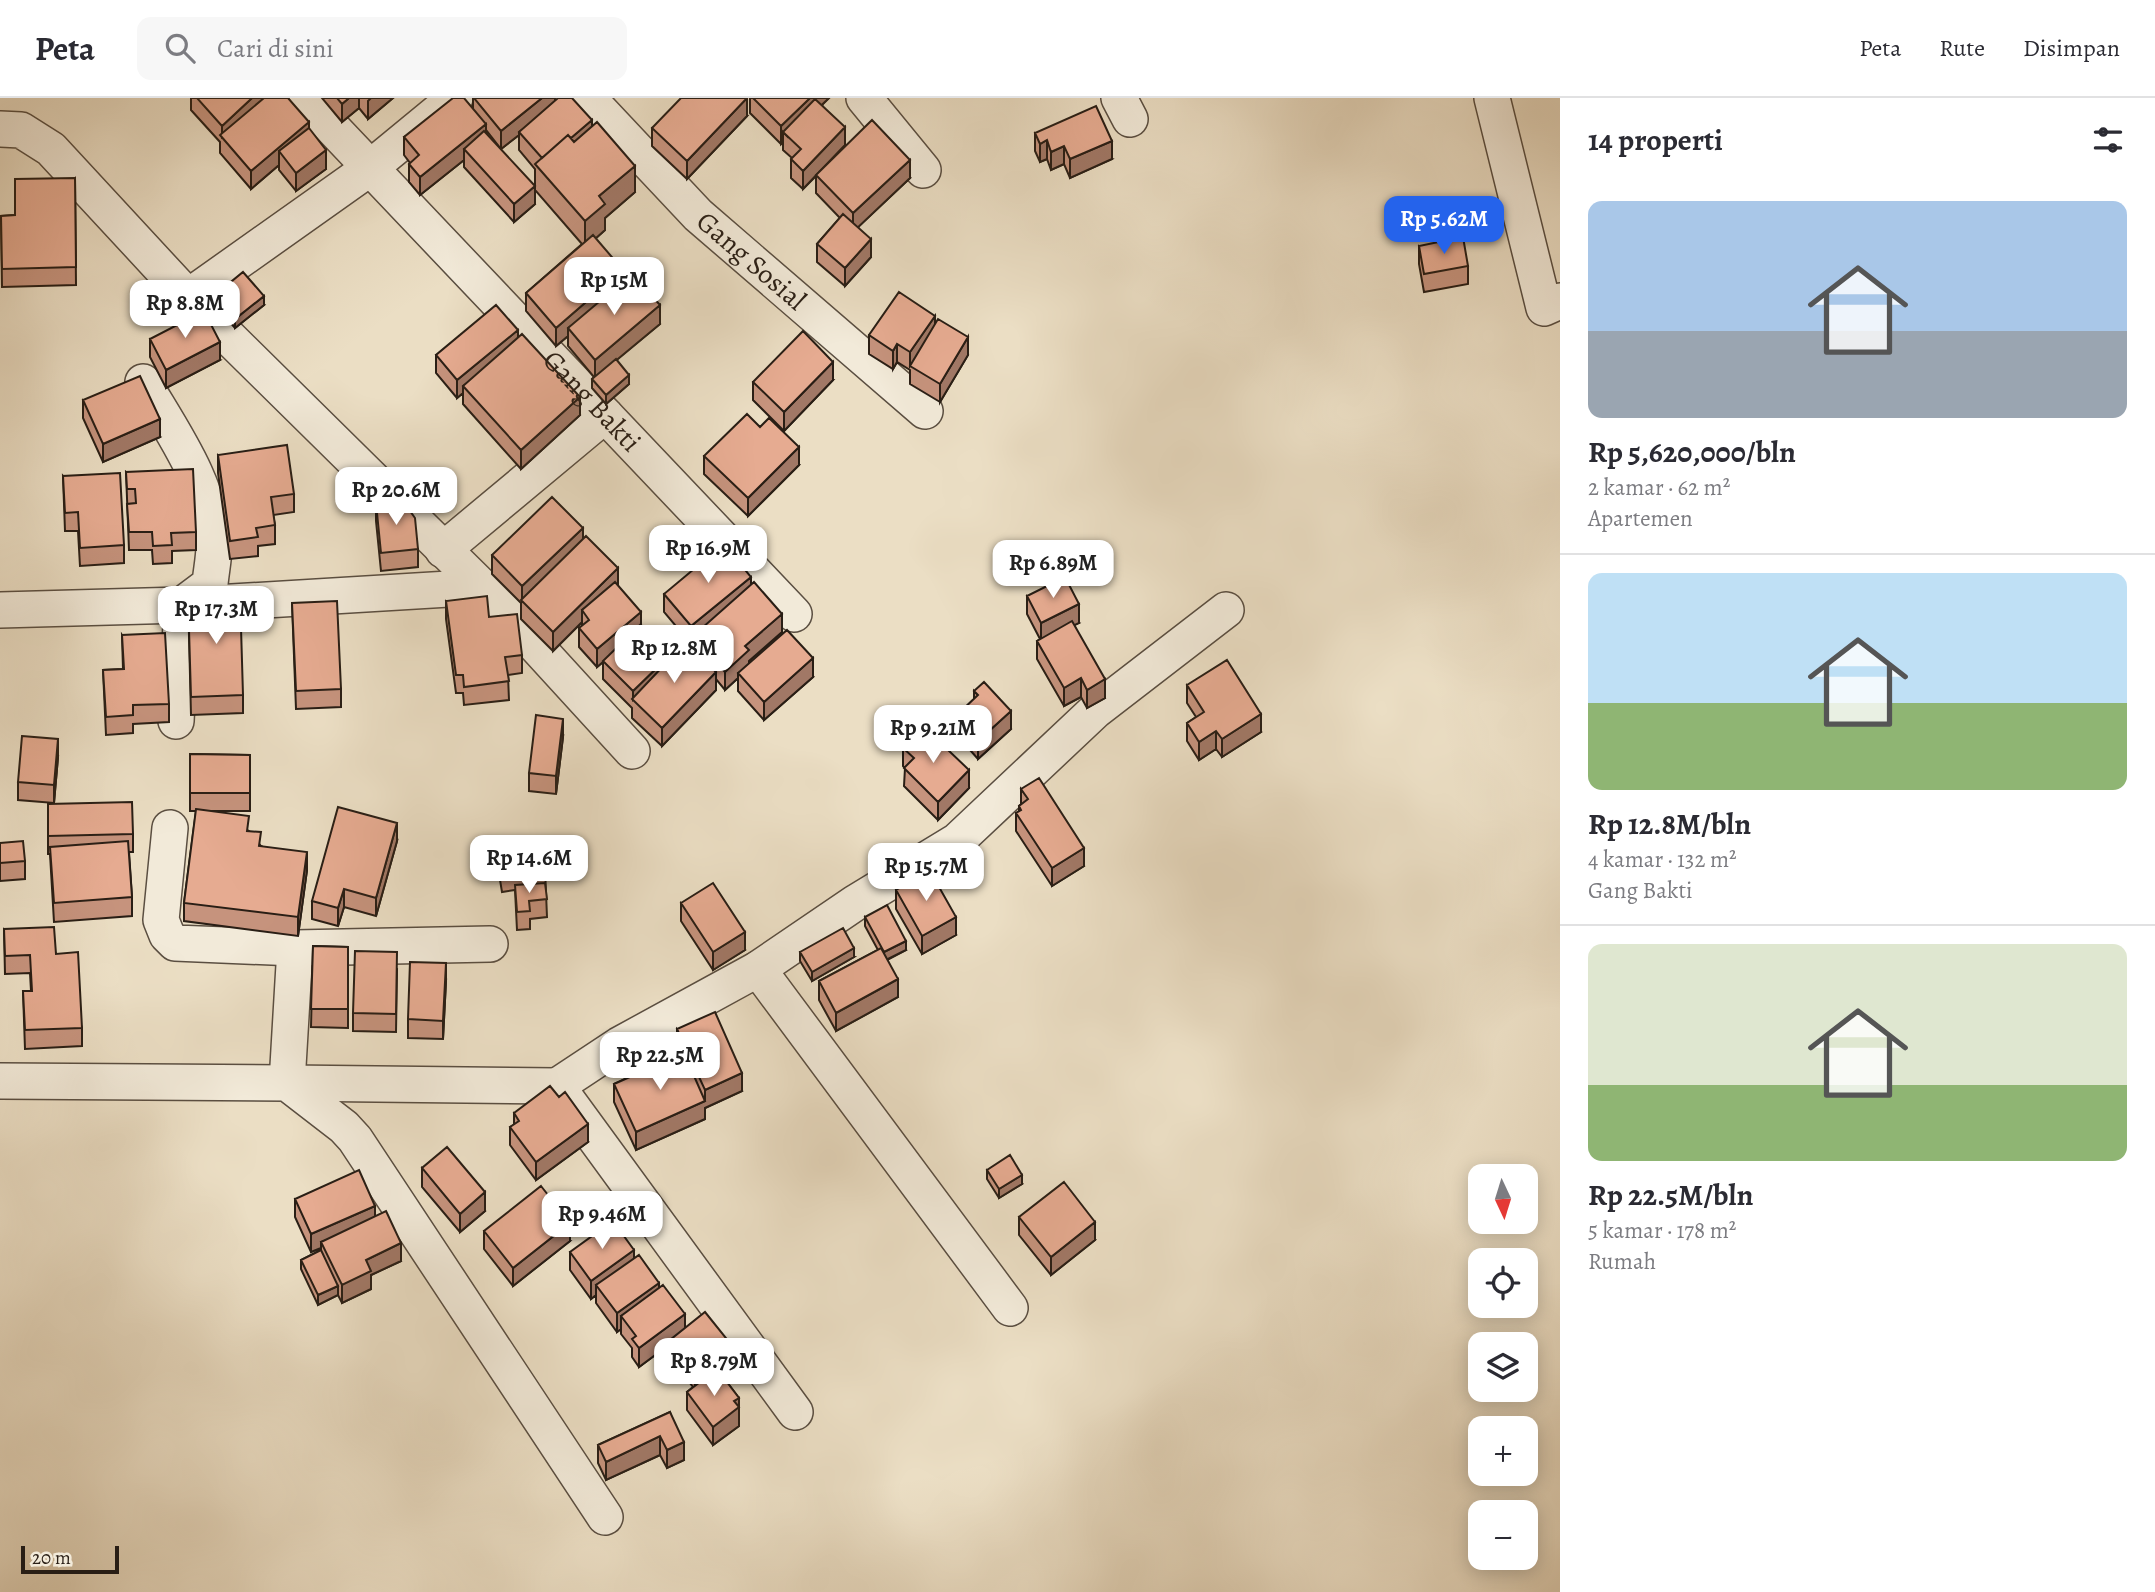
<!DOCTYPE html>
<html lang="id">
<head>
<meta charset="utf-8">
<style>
	body { margin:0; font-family:Alegreya,serif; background:#f7f7f7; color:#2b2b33; height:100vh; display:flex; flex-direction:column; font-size:26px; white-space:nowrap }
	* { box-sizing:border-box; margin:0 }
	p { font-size:23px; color:#7c7c81 }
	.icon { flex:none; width:38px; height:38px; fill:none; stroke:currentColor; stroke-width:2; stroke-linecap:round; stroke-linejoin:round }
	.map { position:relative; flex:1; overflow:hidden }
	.panel { display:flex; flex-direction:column; background:#fff; width:595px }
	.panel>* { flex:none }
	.needle { width:46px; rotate:176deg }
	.controls { position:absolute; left:1468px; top:1066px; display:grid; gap:14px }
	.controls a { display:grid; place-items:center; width:70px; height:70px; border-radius:14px; background:#fff; box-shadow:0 4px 18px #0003; font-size:35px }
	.scale { position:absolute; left:21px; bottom:18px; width:98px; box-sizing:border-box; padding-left:7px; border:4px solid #291e15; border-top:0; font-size:19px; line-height:24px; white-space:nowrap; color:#291e15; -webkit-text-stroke:5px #f2ead9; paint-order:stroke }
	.price { position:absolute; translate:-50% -60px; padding:0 16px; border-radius:14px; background:#fff; color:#222; font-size:23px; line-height:46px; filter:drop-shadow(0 2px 4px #0008) }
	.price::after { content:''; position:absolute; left:50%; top:42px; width:21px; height:16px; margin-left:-10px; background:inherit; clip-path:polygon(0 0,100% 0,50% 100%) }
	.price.selected { background:#2563eb; color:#fff }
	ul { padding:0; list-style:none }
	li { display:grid; align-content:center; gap:14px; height:371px; padding:0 28px }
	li+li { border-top:2px solid #e1e1e2 }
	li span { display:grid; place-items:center; height:217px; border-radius:14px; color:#555 }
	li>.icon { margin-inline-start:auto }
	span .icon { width:126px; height:126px; fill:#fffc; stroke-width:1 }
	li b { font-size:30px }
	h2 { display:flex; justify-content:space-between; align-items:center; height:84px; padding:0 28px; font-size:30px }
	header { display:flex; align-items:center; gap:42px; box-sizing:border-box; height:98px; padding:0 35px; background:#fff; border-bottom:2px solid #e1e1e2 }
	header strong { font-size:33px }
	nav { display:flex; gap:38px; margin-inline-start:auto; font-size:24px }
	.search { width:490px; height:63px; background:#f7f7f7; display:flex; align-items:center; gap:18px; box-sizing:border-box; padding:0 24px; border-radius:14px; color:#7c7c81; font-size:26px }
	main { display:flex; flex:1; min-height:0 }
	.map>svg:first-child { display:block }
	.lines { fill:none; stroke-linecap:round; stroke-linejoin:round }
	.street-casing { stroke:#5a4e41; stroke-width:38 }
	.street { stroke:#f2ead9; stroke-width:35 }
	.wall { fill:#c6937d; stroke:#291e15; stroke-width:2 }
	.shaded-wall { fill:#a17866; stroke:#291e15; stroke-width:2 }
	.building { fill:#e6ab91; stroke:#291e15; stroke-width:2 }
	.labels { text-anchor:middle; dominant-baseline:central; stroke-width:5; stroke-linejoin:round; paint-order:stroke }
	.street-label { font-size:28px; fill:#291e15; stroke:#f2ead9 }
</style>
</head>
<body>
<header>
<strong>Peta</strong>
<div class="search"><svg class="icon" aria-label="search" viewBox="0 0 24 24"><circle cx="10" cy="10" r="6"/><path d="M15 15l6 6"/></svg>Cari di sini</div>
<nav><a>Peta</a><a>Rute</a><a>Disimpan</a></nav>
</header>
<main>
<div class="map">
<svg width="1560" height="1494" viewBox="0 0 1560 1494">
	<rect width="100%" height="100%" fill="#ebdec4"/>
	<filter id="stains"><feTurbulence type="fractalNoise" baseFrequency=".00286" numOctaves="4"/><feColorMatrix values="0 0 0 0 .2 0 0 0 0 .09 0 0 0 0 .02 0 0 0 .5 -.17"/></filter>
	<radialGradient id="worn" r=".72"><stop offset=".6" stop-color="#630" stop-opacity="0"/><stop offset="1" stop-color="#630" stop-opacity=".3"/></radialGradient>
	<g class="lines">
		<defs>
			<g id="street">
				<path id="s1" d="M304,0l490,516"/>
				<path id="s2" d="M588,0l110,117 227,196"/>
				<path d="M864,0l59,72"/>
				<path d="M1119,0l11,21"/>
				<path d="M1492,0l52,210 16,-7"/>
				<path d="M0,31l21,1 30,19 137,148 294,290 150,164"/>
				<path d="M188,199l182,-129 85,-70"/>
				<path d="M143,284c30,51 68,103 71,164 0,12 -3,26 -4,38l-28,21 -6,116"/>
				<path d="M443,452l162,-135"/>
				<path d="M0,512l182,-5 300,-18"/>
				<path d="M170,730l-9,92 6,15 8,8 120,5 195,-4"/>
				<path d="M295,850l-8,135 270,3"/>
				<path d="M758,871l252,339"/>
				<path d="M0,983l287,2 57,44 11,12 250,378"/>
				<path d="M795,1314l-238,-326 62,-41 139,-76 97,-66 102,-62 138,-130 131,-101"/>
			</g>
		</defs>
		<use href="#street" class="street-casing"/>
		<use href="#street" class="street"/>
	</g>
	<path class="wall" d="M191,0h97l21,31 17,40 -30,22 -17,-21v-5l-28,24 -31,-36v-11l-29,-32z
		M322,0h71l-25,21 -9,-11 -17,14z
		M473,0h82v2l37,26 43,66 -30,26v12l-10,9 28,42 37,43 -44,36 13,24 -23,20 -14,-16v-9l2,-2 -26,-31v-10l-12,10 -30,-35v-18l56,-49 -47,-54v-21l-16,-19v-15l-18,14 -15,-19v3l49,71 -21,18 -50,-55v-7l-44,35 -11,-13v-18l1,-1 -6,-8v-18l69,-28z
		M750,0h79l-7,7 23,40 -15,16 80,17 -52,49 13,30 -26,29 -28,-24v-18l23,-26 -24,-25v-17l-13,13 -12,-11v-19l1,-1 -9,-8v-8l-2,2 -31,-31z
		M747,18l-60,63 -35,-33v-18z
		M1035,35l77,26 -42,19 -6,-14 -13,6 -4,-11 -7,3 -5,-11z
		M75,80l1,107 -74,2 -1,-71 14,-1z
		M1419,148l49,20v18l-44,8 -5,-28z
		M215,197l49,10 -29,23 -20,-24z
		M935,226l33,31 -28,47 -30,-18v-14l-13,-8 -4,7 -24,-15v-19z
		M518,240l62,77 -59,54 -58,-65v-11l-6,5 -21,-25v-18z
		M150,241l70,21 -54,28 -16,-31z
		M833,282l-49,51 -31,-31v-18z
		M83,302l77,37 -57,25 -20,-44z
		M218,357l76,39v18l-21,3 2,10v19l-17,2v10l-28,3 -12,-86z
		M704,358l95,9 -51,51 -44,-42z
		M126,374l70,60v18l-24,1v12l-19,1 -1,-14h-23z
		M63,378l61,69v18l-44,3 -2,-35h-13z
		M376,405l42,46v18l-37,4 -5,-50z
		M583,441l35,47 23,39 29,34 23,-8v-8l-2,1 -27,-32v-18l87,-10 31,48 -33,29v3l64,13 -49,43 -26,-29v-13l-13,12 -9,-11v11l-54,56 -30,-28v-10l-29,-29v-17l-6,5 -18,-20v-19l3,-2v-4l-29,29 -32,-32v-16l-29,-29v-19z
		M188,498l55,99v18l-52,2z
		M1027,498l52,27 -5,2 31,73 -18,10 -6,-11 -17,9 -27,-47v-18l3,-2 -13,-25z
		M446,503l43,16 33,38v18l-14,2 1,25 -45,5 -1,-12h-7l-10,-74z
		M292,505l49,86v18l-45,2z
		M122,537l47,69v18l-36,2v9l-27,2 -3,-65 20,-1z
		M1187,587l74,47 -39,25 -6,-8 -17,11 -12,-19v-18l9,-6 -9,-14z
		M974,593l37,38 -33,30 -22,-25v-18l18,-17z
		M563,639l-7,57 -27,-3v-18z
		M903,650l66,40 -31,32 -34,-34 1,-18 -2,-2z
		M190,656l60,1v56h-36l35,20 12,15 46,24 -9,66 -114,-15v-18l12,-92h-6z
		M58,659l-4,46 -36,-3v-18z
		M1021,691l63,77 -32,20 -36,-55v-18l3,-1v-6l2,-2z
		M48,706l85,30v18h-4l3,45v19l-78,6 -4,-68h-2z
		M397,743l-21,75 -32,-9 -6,19 -26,-7v-18z
		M0,745l25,18v18l-25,2z
		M498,752l47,18 2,49 -17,2v10l-13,1 -2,-40 -13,2 -4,-24z
		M896,792l60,45 -34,19 -26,-45z
		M681,805l64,47 -32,20 -32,-49z
		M865,819l41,33 -19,10 11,37 -62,34 -17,-31v-19l59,-31 -13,-24z
		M4,831l52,25 26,74v18l-57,3 -2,-58h8l-1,-18 -25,1z
		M313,848l35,1v81l-37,-1z
		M800,854l54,5 -42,24 -12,-20z
		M397,872l-1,62 -43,-1v-18z
		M446,883l-3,58 -35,-1v-19z
		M677,931l65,62 -37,17v11l-69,31 -22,-48v-18l66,-30 -3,-7z
		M514,1015l74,29 -52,38 -26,-35v-18l4,-2z
		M422,1070l63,43 -25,21 -38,-45z
		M987,1072l35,14 -23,14 -12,-19z
		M295,1101l80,17 26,45 -30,14v14l-29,14 -4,-8 -20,10 -17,-36v-9l20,-10v-2l-10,4 -16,-35z
		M1019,1119l76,23 -44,35 -32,-40z
		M484,1133l86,10 -57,45 -29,-37z
		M570,1154l64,7 25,29 26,40 45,33 -12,9 21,28v28l-26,19 -26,-35v-18l6,-5 -23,-29v-14l-31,23 -7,-10v-9l-11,-14v-5l-4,3 -21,-29v-8l-5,4 -21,-29z
		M670,1314l14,48 -17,8 -7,-13 -54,25 -8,-17v-18z"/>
	<path class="shaded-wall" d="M252,0h17l-47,39v-11z
		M349,0h10v10l-17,14v-18z
		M371,0h22l-25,21v-18z
		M542,0h13v7l-36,27v3l-18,14v-18z
		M747,0v18l-60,63v-18z
		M810,0h19l-41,39 -5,-5v10l-2,2v-18z
		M592,22v19l-48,22z
		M309,24v18l-30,11v14l-28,24v-18z
		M486,26v18l-22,7v11l-44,35v-18z
		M845,29v18l-42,44v-18z
		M1047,42v19l-7,3v-18z
		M1112,43v18l-42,19v-19z
		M1064,48v18l-13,6v-18z
		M326,52v19l-30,22v-18z
		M910,62v18l-57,54v-19z
		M635,68v26l-30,26v12l-20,18v-27l14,-25z
		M535,88v18l-21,18v-18z
		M871,141v18l-26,29v-18z
		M623,172v18l-55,40v8l-12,10v-18z
		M264,198v9l-29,23v-9z
		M660,207v19l-65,54v-18z
		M935,218v18l-25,32v-14z
		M518,232v18l-55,38v7l-6,5v-18z
		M968,239v18l-28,47v-18z
		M220,244v18l-54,28v-18z
		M897,246v18l-4,7v-18z
		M833,264v18l-49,51v-19z
		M629,277v9l-23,20v-9z
		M580,299v18l-59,54v-19z
		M160,321v18l-57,25v-18z
		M799,349v18l-51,51v-18z
		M583,430v19l-61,55v-16z
		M618,470v18l-36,24v12l-29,29v-19z
		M751,479v18l-58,41v7l-2,1v-18z
		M1079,506v19l-38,19v-19z
		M641,514v18l-44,37v-18z
		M782,516v18l-33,29v8l-11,4v5l-13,12v-18l20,-26z
		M670,557v18l-37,27v-9z
		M813,560v19l-49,43v-18z
		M716,574v18l-54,56v-18z
		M1081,580v19l-17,9v-18z
		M1105,581v19l-18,10v-18z
		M1011,613v18l-33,30v-18z
		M1261,616v18l-39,25v-18z
		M563,621v18l-7,57v-18z
		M1216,633v18l-17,11v-18z
		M58,641v18l-4,46v-18z
		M969,672v18l-31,32v-18z
		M397,725v18l-21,75v-18z
		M1084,750v18l-32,20v-18z
		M307,754v18l-9,66v-19z
		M344,791v18l-6,19v-18z
		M956,819v18l-34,19v-18z
		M745,834v18l-32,20v-18z
		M906,843v9l-22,11v-9z
		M854,850v9l-42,24v-9z
		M446,865v18l-3,58v-18z
		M898,881v18l-62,34v-18z
		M742,975v18l-37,17v11l-69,31v-18l69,-31v-11z
		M588,1026v18l-52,38v-18z
		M1022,1077v9l-23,14v-9z
		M485,1094v19l-25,21v-18z
		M375,1108v18l-54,18v6l-10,4v-18z
		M1095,1124v18l-44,35v-18z
		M570,1125v18l-57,45v-18z
		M401,1145v18l-30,14v14l-29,14v-18l24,-25z
		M634,1152v18l-38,17v10l-5,4v-18z
		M659,1185v18l-38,15v13l-4,3v-19z
		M338,1188v9l-20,10v-10z
		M685,1216v18l-15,8v4l-31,23v-19z
		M730,1245v18l-35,28v-18z
		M739,1300v28l-26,19v-18l21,-26z
		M660,1338v19l-54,25v-18z
		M684,1344v18l-17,8v-18z"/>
	<path class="building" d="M197,0h55l-30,28z
		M264,0h24l21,24 -58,49 -31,-36z
		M337,0h12l-7,6z
		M453,0h11l22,26 -66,53 -11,-13 10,-9 -15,-18z
		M474,0h68l-41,33z
		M558,0h14l20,22 -21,18 -3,-3 -26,23 -23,-26z
		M681,0h66l-60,63 -35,-33z
		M753,0h57l-29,28z
		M815,1l30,28 -42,44 -12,-12 10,-10 -18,-17z
		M1096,8l16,35 -42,18 -6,-13 -13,6 -4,-12 -7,4 -5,-11z
		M872,22l38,40 -57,53 -37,-38z
		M597,24l38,44 -36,30 6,8 -20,17 -50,-57 33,-29 6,7z
		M309,30l17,22 -30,23 -17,-22z
		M484,33l51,55 -21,18 -50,-55z
		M75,80l1,89 -74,2 -1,-53 14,-1v-36z
		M843,116l28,25 -26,29 -28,-24z
		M593,137l30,35 -67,58 -30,-35z
		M1463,139l5,29 -44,8 -5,-28z
		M243,174l21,24 -29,23 -20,-24z
		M632,176l28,31 -65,55 -27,-32z
		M899,194l36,24 -25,36 -13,-8 -4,7 -24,-16z
		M496,207l22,25 -61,50 -21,-25z
		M204,213l16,31 -54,28 -16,-31z
		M938,221l30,18 -28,47 -30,-18z
		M803,233l30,31 -49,50 -31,-30z
		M522,236l58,63 -59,53 -58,-64z
		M616,261l13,16 -23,20 -14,-16z
		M140,278l20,43 -57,25 -20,-44z
		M747,316l13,13 9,-9 30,29 -51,51 -44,-42z
		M287,347l7,49 -23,3 4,28 -19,3 2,9 -28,4 -12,-86z
		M193,371l3,63 -25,1 1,12 -19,1 -1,-14h-23l-2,-28 9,-1 -1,-14h-8l-1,-17z
		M120,375l4,72 -44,3 -2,-36 -13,1 -2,-37z
		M552,399l31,31 -61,58 -30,-31z
		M403,403l12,17 3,31 -37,4 -5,-50z
		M586,438l32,32 -65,64 -32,-32z
		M724,446l27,33 -60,49 -27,-32z
		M1065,479l14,27 -38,19 -14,-27z
		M615,484l26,30 -44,37 -18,-21 10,-8 -7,-10z
		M754,484l28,32 -37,32 4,4 -24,22 -32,-36z
		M240,496l3,101 -52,2 -3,-101z
		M487,498l2,21 28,-3 5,41 -17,2 4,24 -45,6 -1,-12h-7l-10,-74z
		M337,503l4,88 -45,2 -4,-88z
		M1072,523l33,58 -18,11 -6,-12 -17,10 -27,-47z
		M640,527l30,30 -37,36 -30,-30z
		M787,532l26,28 -49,44 -26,-29z
		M165,535l4,71 -36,1v10l-27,2 -3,-47 21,-1 -2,-34z
		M685,545l31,29 -54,56 -30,-29z
		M1227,562l34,54 -39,25 -6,-8 -17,11 -12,-19 17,-11 -17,-27z
		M984,584l27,29 -33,30 -22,-25 22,-21 -4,-4z
		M536,617l27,4 -7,57 -27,-3z
		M924,629l45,43 -31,32 -34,-34 10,-10 -11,-10z
		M22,638l36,3 -4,46 -36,-3z
		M190,656l60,1v38h-60z
		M1039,680l45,70 -32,20 -36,-55 5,-3 -2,-4 9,-7 -7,-10z
		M132,704l1,32 -85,2v-32z
		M338,709l59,16 -21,75 -32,-9 -6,19 -26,-7z
		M196,711l53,7 -2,15 14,1 -2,14 48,6 -9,65 -114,-14z
		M23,743l2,20 -25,2v-20z
		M128,743l4,56 -78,6 -4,-56z
		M541,745l4,25 -43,6 -4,-24z
		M930,773l26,46 -34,19 -26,-46z
		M545,785l2,16 -18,2 1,10 -13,1 -2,-27z
		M713,785l32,49 -32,20 -32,-49z
		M887,807l19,36 -22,11 -19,-35z
		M54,829l2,27 22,-2 4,76 -57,2 -2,-39h9l-2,-36 -25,1 -1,-27z
		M843,830l11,20 -42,24 -12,-20z
		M313,848l35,1v62h-37z
		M881,850l17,31 -62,34 -17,-32z
		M355,853l42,1 -1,62 -43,-1z
		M410,864l36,1 -3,58 -35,-2z
		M715,914l27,61 -37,17 -28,-61z
		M684,955l21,48 -69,31 -22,-48z
		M550,988l9,11 6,-5 23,32 -52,38 -26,-35 9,-6 -5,-8z
		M447,1049l38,45 -25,22 -38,-46z
		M1010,1057l12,20 -23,14 -12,-19z
		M359,1072l16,36 -64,28 -16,-35z
		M1064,1084l31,40 -44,35 -32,-40z
		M541,1088l29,37 -57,45 -29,-37z
		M386,1113l15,32 -35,17 5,11 -29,14 -21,-43z
		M613,1123l21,29 -43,31 -21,-29z
		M321,1152l17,36 -20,9 -17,-35z
		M639,1157l20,28 -42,30 -21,-28z
		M663,1187l22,29 -46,34 -7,-9 4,-3 -15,-20z
		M705,1214l25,31 -35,28 -25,-31z
		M717,1271l22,29 -5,3 5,6 -26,20 -26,-35z
		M670,1314l14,30 -17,8 -7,-14 -54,26 -8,-17z"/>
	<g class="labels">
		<g class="street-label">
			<text stroke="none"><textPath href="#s2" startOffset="231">Gang Sosial</textPath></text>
			<text stroke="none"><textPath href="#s1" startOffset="418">Gang Bakti</textPath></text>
		</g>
	</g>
	<rect width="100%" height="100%" filter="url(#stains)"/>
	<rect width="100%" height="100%" fill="url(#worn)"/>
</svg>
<div class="controls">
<a><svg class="needle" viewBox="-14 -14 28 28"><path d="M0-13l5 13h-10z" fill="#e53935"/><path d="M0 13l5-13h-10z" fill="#7c7c81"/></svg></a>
<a><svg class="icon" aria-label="locate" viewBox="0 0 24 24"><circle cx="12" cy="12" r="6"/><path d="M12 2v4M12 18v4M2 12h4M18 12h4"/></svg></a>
<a><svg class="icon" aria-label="layers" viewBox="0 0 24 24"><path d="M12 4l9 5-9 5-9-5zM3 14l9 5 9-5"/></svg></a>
<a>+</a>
<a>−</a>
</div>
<div class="scale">20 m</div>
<b class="price selected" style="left:1444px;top:158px">Rp 5.62M</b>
<b class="price" style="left:614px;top:219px">Rp 15M</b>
<b class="price" style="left:185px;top:242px">Rp 8.8M</b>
<b class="price" style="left:396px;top:429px">Rp 20.6M</b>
<b class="price" style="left:708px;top:487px">Rp 16.9M</b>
<b class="price" style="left:1053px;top:502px">Rp 6.89M</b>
<b class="price" style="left:216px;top:548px">Rp 17.3M</b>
<b class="price" style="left:674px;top:587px">Rp 12.8M</b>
<b class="price" style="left:933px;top:667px">Rp 9.21M</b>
<b class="price" style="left:529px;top:797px">Rp 14.6M</b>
<b class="price" style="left:926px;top:805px">Rp 15.7M</b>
<b class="price" style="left:660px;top:994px">Rp 22.5M</b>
<b class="price" style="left:602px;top:1153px">Rp 9.46M</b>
<b class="price" style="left:714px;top:1300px">Rp 8.79M</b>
</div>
<section class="panel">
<h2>14 properti<svg class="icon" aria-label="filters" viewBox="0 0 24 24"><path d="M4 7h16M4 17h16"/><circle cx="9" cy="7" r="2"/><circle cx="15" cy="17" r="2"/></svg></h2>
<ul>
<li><span style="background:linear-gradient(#a9c7e8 60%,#9aa5b1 0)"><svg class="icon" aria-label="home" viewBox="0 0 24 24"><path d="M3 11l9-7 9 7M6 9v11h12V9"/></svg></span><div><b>Rp 5,620,000/bln</b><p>2 kamar · 62 m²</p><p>Apartemen</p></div></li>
<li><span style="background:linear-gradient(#bfe0f5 60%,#8fb573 0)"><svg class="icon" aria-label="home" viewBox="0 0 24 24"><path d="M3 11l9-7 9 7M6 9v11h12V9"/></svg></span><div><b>Rp 12.8M/bln</b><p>4 kamar · 132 m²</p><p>Gang Bakti</p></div></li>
<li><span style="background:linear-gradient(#dfe7d0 65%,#8fb573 0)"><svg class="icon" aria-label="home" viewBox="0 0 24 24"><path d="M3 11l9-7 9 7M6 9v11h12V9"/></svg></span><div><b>Rp 22.5M/bln</b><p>5 kamar · 178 m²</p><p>Rumah</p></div></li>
</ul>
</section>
</main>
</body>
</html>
